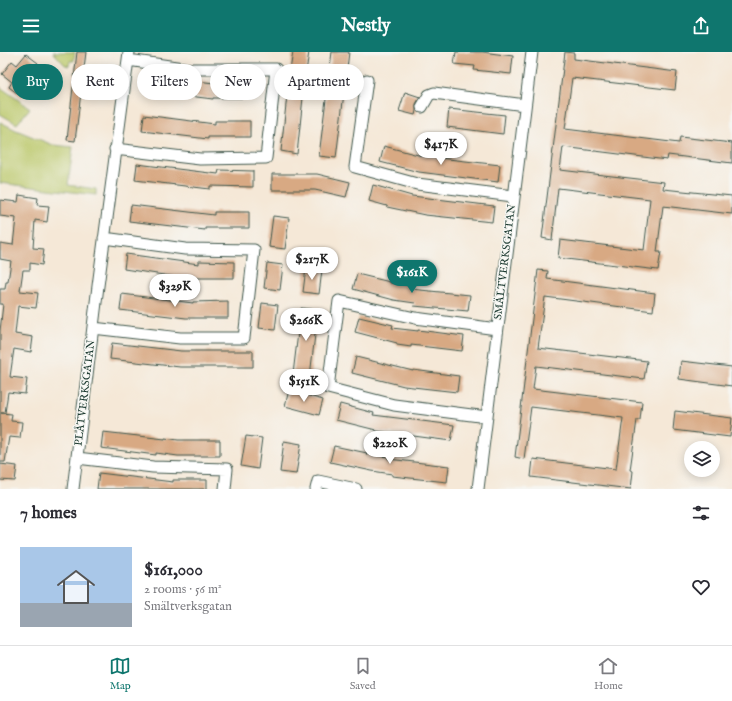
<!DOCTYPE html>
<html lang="en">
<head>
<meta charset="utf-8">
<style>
	body { margin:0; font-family:"IM FELL English",serif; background:#f7f7f7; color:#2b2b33; height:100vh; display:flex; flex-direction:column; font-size:15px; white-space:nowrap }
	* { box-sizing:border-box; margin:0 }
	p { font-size:13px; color:#7c7c81 }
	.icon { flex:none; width:22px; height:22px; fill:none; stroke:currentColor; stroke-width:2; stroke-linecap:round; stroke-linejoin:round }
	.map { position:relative; height:437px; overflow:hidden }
	.side { display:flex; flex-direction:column; background:#fff; flex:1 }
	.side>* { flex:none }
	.banner { position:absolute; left:12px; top:12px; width:400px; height:36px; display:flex; gap:8px }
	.controls { position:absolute; left:684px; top:389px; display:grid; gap:8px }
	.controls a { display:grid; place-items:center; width:36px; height:36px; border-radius:50%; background:#fff; box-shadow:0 2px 10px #0003; font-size:20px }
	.price { position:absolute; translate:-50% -34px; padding:0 9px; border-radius:14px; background:#fff; color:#222; font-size:13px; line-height:26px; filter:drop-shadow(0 1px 2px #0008) }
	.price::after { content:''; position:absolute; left:50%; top:24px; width:12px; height:9px; margin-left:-6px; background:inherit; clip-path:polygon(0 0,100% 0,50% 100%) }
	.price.selected { background:#0f766e; color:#fff }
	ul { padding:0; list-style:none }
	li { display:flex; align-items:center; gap:12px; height:100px; padding:0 20px }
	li+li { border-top:1px solid #e1e1e2 }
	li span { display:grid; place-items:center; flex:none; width:112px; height:80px; border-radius:0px; color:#555 }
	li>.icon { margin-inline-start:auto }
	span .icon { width:48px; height:48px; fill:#fffc; stroke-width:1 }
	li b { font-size:17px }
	h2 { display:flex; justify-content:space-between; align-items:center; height:48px; padding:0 20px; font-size:17px }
	.tag { padding:0 14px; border-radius:18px; background:#fff; box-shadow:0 2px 10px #0003; font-size:14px; line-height:36px }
	.tag.selected { background:#0f766e; color:#fff }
	header { display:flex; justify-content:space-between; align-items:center; height:52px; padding:0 20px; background:#0f766e; color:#fff; font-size:18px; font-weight:800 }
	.tab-bar { display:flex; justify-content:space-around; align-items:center; height:56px; border-top:1px solid #e1e1e2; background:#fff; font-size:11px; color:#7c7c81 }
	.tab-bar a { display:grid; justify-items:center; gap:2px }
	.tab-bar .selected { color:#0f766e }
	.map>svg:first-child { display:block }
	.green { fill:#bbc86a; stroke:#6d824f }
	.building { fill:#d8a983 }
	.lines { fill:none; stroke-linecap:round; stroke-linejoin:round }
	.street-casing { stroke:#3f574c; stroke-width:13 }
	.street { stroke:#fff; stroke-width:11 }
	.labels { text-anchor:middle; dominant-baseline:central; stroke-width:3; stroke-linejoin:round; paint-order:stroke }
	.street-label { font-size:11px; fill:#1f3d34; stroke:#f6f6f2 }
</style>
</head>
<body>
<header><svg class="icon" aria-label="menu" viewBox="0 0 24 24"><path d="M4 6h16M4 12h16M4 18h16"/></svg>Nestly<svg class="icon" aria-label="share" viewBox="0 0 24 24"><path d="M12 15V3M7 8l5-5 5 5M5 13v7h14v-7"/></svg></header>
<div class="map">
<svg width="732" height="437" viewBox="0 0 732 437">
	<rect width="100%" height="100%" fill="#f6f6f2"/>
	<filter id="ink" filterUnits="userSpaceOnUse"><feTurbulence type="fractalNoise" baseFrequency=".025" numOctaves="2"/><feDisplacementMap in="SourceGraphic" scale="8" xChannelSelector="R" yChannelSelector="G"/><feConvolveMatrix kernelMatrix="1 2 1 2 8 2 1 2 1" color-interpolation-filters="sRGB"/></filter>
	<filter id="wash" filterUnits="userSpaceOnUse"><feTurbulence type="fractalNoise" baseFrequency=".012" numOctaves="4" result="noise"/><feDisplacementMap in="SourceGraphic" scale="16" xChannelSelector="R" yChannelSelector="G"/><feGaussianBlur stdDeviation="0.9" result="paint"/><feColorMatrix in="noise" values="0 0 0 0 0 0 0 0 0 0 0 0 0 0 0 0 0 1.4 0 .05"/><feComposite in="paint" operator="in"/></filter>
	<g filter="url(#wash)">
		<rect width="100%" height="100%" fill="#f5e8d7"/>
		<path class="green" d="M53,0h22l-1,9h-4l-1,5 -4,-1z
			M0,35l30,21 -13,16 -17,-10z
			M0,70l16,8 37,15 20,2 -5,38 28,4v6l-96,-12z"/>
		<g id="blocks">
			<path class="building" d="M77,0h9l-11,89 -8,-1z
				M293,0h16l-3,20 -16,-2z
				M332,0h17l-3,25 -17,-2z
				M456,0h26l31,4 -2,18 -37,-4 1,-4 -21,-2z
				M565,0l9,1v6l103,13 -2,18 -103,-12 -7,51 114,14 1,-6 52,6v20l-64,-8 -1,5 -104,-13 -3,23 104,12 -1,7 69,7v18l-69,-8 -6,46h4l-3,18 -100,-12 2,-18 84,10 6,-51 -92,-11 -6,52 -10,-2z
				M26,2l12,9 -4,6 10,7 -9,13 -5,-3 -8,11 -13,-10 3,-5 -10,-8 10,-13 5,4z
				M149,23l73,9v-2h34v16h-43v1l-66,-8z
				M288,34l16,2 -7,66 -16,-3z
				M327,39l17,2 -8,65 -17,-2z
				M405,40l15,5 -4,7v7l-1,4 -16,-4z
				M449,57l56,6 -2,19 -56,-7z
				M144,63l71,9v-3h35v16h-42v2l-66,-8z
				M384,94l38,10 78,9 -2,17 -79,-10 -39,-10z
				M137,112l81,10 1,-4 34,1v16l-43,-1v3l-75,-9z
				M272,122h45l33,8 -4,15 -31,-7h-43z
				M373,133l39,11 82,10 -2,16 -67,-7 -38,-8v-1l-18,-5z
				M19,143l19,3 -1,7 12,1 -2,16 -12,-2 -2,28 11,1 -2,16 -12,-2v7h-7l-3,21 18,2 -2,15 -18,-2 -3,28 18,3 -2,15 -17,-3 -4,28 17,2 -2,15 -17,-2 -3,21h-4l11,1 -1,7 11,1 -2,16 -11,-1 -4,25h-5v-131l3,-27h-3v-15h5l1,-7h2l3,-21 -11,-2v-16l13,2 3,-27 -16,-2v-16l18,2z
				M131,153l83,10v-3h35v16h-44v2l-76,-9z
				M273,164l16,2 -4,31 -16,-2z
				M126,202l73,10v-3l35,1v16h-44v1l-66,-10z
				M267,211l16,2 -3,25 -16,-2z
				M306,216l16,2 -3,24 -16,-2z
				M538,218l10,1 -1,8 108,14 -2,18 -108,-14 -7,51 109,13 -3,18 -108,-13 -3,23 109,13 -2,18h-3l-7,50 3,1 -2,18 -100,-12 2,-18 83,10 7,-51 -92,-11 -7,52 -9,-2z
				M357,222l33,8v1l21,3 -1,3 60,6 -2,16 -54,-5 1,-3 -21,-3 -41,-11z
				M122,242l71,9v-1l35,-1v17h-42l-66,-8z
				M262,251l16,2 -3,25 -16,-2z
				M301,256l17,2 -8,66 -17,-2z
				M359,265l34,8 -1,3 26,3v-1l46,6 -2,15 -51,-6v2l-14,-2v-2l-42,-11z
				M112,291l69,8h72v16h-73l-70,-8z
				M356,305l57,14v-1l46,6 -2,16 -53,-6 -52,-13z
				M681,309l51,6v19l-53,-7z
				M289,338l34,10 -4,15 -34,-9z
				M340,352l34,9 -1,2 81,10 -3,16 -75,-10v-1l-40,-10z
				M675,359l57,7 -2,19 -57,-7z
				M103,380l62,7v-1l13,2h42v16h-42l-22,-3v2l-55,-7z
				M246,384l16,2 -4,31 -17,-3z
				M284,389l17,3 -5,30 -16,-2z
				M334,394l33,7 -1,1 22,3v2l61,7 -2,16 -55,-6v-2l-20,-3 -42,-9z
				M0,412l17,2 -2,15 -15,-1z
				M99,421l74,9v-2h34v9h-110z"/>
		</g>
	</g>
	<g filter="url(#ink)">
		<use href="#blocks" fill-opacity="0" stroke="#3f574c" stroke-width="1"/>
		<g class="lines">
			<defs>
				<path id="street" d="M367,28l-12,87 62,17 96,12
					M422,55l7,-12 5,-2 91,12
					M115,97l85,10 66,-1 10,-89h-86l-62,-9
					M93,276l87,10h64l10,-88 -69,-1 -81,-11
					M487,365l-93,-12 -66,-17 11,-87 76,17 82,11
					M77,406l76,9 74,2 -2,20
					M73,437l25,-203 31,-234
					M316,437l2,-8 38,8
					M478,437l54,-437"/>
			</defs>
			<use href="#street" class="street-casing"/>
			<use href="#street" class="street"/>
		</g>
	</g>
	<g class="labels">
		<g class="street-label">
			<text transform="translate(505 210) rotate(-83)">SMÄLTVERKSGATAN</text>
			<text transform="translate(85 341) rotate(-83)">PLÅTVERKSGATAN</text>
		</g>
	</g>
</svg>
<div class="controls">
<a><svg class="icon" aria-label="layers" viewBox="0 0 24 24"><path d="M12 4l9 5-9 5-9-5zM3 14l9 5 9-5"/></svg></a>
</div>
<b class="price" style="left:441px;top:114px">$417K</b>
<b class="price" style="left:312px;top:229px">$217K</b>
<b class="price selected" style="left:412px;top:242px">$161K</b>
<b class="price" style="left:175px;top:256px">$329K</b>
<b class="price" style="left:306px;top:290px">$266K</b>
<b class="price" style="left:304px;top:351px">$151K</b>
<b class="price" style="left:390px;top:413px">$220K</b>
<div class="banner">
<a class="tag selected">Buy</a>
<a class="tag">Rent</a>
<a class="tag">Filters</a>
<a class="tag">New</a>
<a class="tag">Apartment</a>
</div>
</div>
<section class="side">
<h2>7 homes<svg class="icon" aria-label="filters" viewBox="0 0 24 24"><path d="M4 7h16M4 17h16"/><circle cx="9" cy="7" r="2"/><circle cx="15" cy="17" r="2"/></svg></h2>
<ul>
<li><span style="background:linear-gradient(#a9c7e8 70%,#9aa5b1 0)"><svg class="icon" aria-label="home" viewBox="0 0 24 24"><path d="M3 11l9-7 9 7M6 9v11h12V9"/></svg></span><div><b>$161,000</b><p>2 rooms · 56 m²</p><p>Smältverksgatan</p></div><svg class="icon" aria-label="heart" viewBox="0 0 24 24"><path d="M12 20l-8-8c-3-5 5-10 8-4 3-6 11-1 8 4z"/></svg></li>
</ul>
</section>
<nav class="tab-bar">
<a class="selected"><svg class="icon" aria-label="map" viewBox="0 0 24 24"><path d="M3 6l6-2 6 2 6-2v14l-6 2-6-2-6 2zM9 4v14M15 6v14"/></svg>Map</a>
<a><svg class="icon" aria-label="saved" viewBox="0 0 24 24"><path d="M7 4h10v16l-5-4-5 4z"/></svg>Saved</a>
<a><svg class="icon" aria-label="home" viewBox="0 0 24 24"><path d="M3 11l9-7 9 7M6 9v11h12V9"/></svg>Home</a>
</nav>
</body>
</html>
